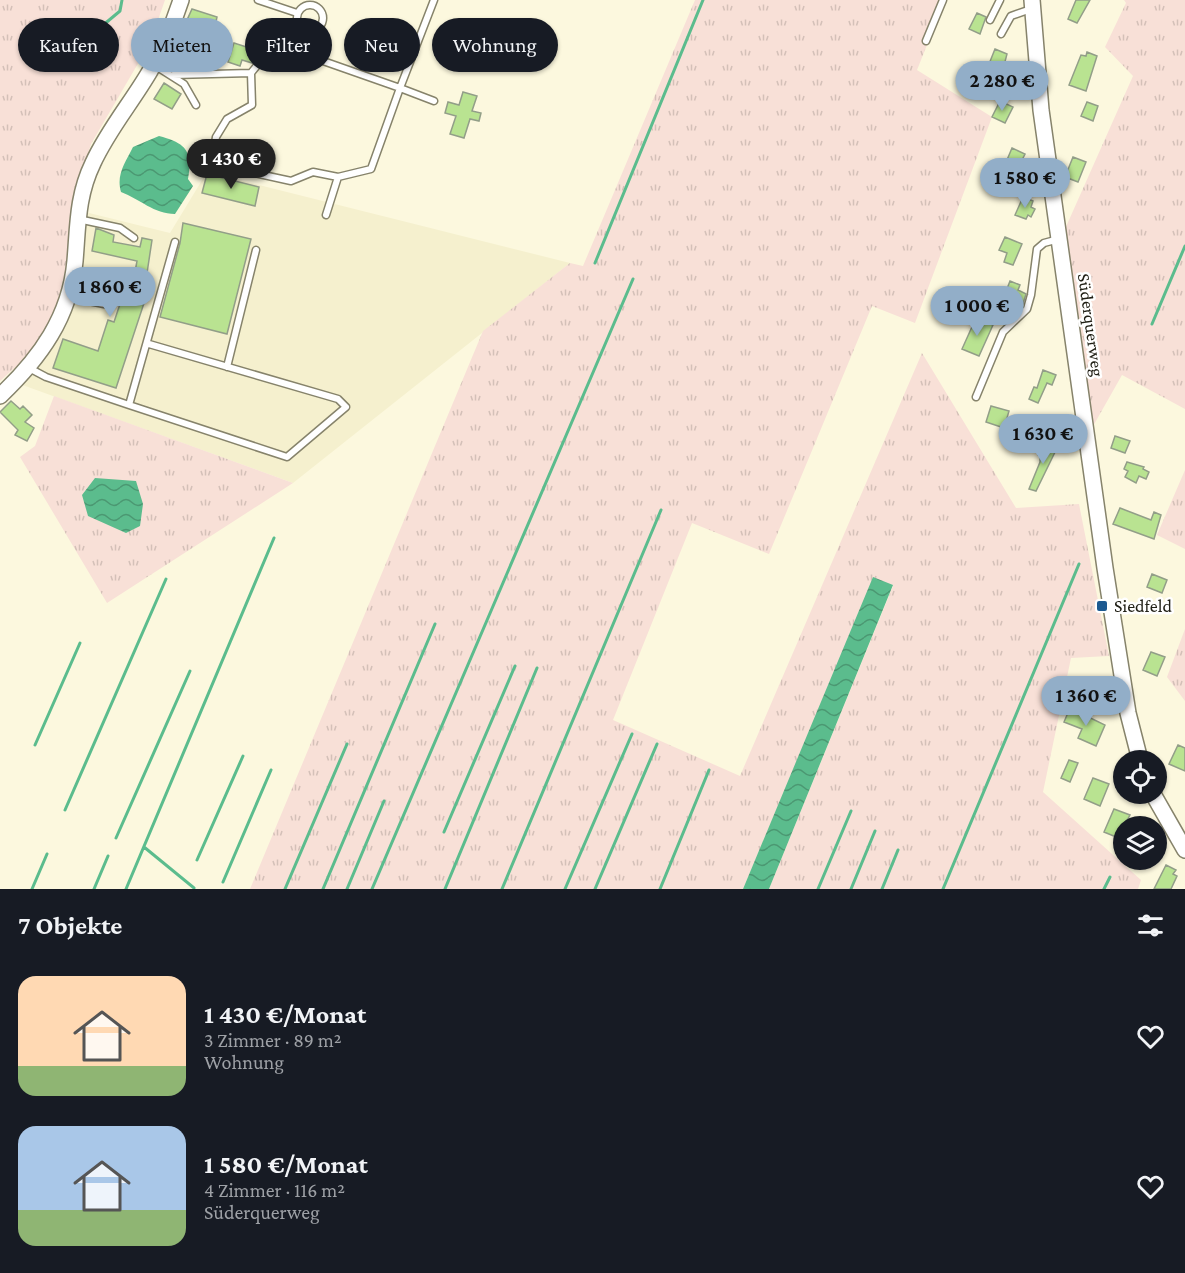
<!DOCTYPE html>
<html lang="de">
<head>
<meta charset="utf-8">
<style>
	body { margin:0; font-family:"Crimson Pro",serif; background:#20242c; color:#f1f3f6; height:100vh; display:flex; flex-direction:column; font-size:22px; white-space:nowrap }
	* { box-sizing:border-box; margin:0 }
	p { font-size:20px; color:#9ea1a6 }
	.icon { flex:none; width:33px; height:33px; fill:none; stroke:currentColor; stroke-width:2; stroke-linecap:round; stroke-linejoin:round }
	.map { position:relative; height:889px; overflow:hidden }
	.side { display:flex; flex-direction:column; background:#171b24; flex:1 }
	.side>* { flex:none }
	.top-card { position:absolute; left:18px; top:18px; width:600px; height:54px; display:flex; gap:12px }
	.tools { position:absolute; left:1113px; top:750px; display:grid; gap:12px }
	.tools a { display:grid; place-items:center; width:54px; height:54px; border-radius:50%; background:#171b24; box-shadow:0 2px 4px #0004; font-size:30px }
	.price { position:absolute; translate:-50% -51px; padding:0 14px; border-radius:21px; background:#92aec8; color:#111; font-size:20px; line-height:39px; filter:drop-shadow(0 2px 3px #0008) }
	.price::after { content:''; position:absolute; left:50%; top:36px; width:18px; height:14px; margin-left:-9px; background:inherit; clip-path:polygon(0 0,100% 0,50% 100%) }
	.price.on { background:#222; color:#fff }
	ul { padding:0; list-style:none }
	li { display:flex; align-items:center; gap:18px; height:150px; padding:0 18px }
	li span { display:grid; place-items:center; flex:none; width:168px; height:120px; border-radius:18px; color:#555 }
	li>.icon { margin-inline-start:auto }
	span .icon { width:72px; height:72px; fill:#fffc; stroke-width:1 }
	li b { font-size:26px }
	h2 { display:flex; justify-content:space-between; align-items:center; height:72px; padding:0 18px; font-size:26px }
	.chip { padding:0 21px; border-radius:27px; background:#171b24; box-shadow:0 2px 4px #0004; font-size:21px; line-height:54px }
	.chip.on { background:#92aec8; color:#111 }
	.map>svg:first-child { display:block }
	.built { fill:#f5f0ce }
	.grass { fill:url(#grass-tufts) }
	.water { fill:url(#water-waves) }
	.lines { fill:none; stroke-linecap:round; stroke-linejoin:round }
	.stream { stroke:#5bbc8d; stroke-width:3 }
	.building { fill:#b9e391; stroke:#929e88; stroke-width:1.5 }
	.service-casing { stroke:#86836b; stroke-width:9 }
	.tertiary-casing { stroke:#86836b; stroke-width:18 }
	.service { stroke:#fff; stroke-width:6 }
	.tertiary { stroke:#fff; stroke-width:15 }
	.poi-dot { fill:#1d5a90; stroke:#fff; stroke-width:2 }
	.labels { text-anchor:middle; dominant-baseline:central; stroke-width:5; stroke-linejoin:round; paint-order:stroke }
	.street-label { font-size:18px; fill:#212016; stroke:#fff }
	.poi-label { font-size:18px; fill:#212016; stroke:#fff; text-anchor:start }
</style>
</head>
<body>
<div class="map">
<svg width="1185" height="889" viewBox="0 0 1185 889">
	<defs>
		<pattern id="grass-tufts" width="24" height="20" patternUnits="userSpaceOnUse" patternTransform="scale(1.5)"><rect width="24" height="20" fill="#f8e0d7"/><path d="M3 7l-1-3M5 7V3M7 7l1-3M15 17l-1-3M17 17v-4M19 17l1-3" fill="none" stroke="#d4c0b8"/></pattern>
		<pattern id="water-waves" width="16" height="10" patternUnits="userSpaceOnUse" patternTransform="scale(1.5)"><rect width="16" height="10" fill="#5bbc8d"/><path d="M0 5q4-4 8 0t8 0" fill="none" stroke="#4b9872"/></pattern>
	</defs>
	<rect width="100%" height="100%" fill="#fcf8de"/>
	<path class="built" d="M207,172l363,91 -277,220 -276,-100 29,-24 22,-47 17,-100 85,21z"/>
	<path class="grass" d="M0,0h165l-15,43 -59,101 -21,72 -4,59 -10,34 -25,44 -31,28z
		M695,0h250l-28,70 75,47 -77,206 -43,-17 -103,248 -77,-31 -79,197 127,56 182,-423 94,155 63,-4 30,152 -38,2 -28,134 98,88 -3,9h-369l124,-303 -19,-8 -131,311h-493l233,-558 87,-68 13,3z
		M1124,0h61v409l-63,-34 -30,53 -27,-199 68,-153 -28,-29 21,-44z
		M54,396l239,87 -186,120 -87,-146 15,-11z
		M1185,470v79l-28,-14z
		M1185,629v72l-18,-24z"/>
	<path class="water" d="M159,136c27,7 34,15 29,43l5,7 -18,28c-21,0 -35,-15 -54,-22 -5,-17 4,-29 12,-45z
		M95,478l41,3 7,23 -3,22 -14,7 -38,-17 -6,-21z
		M873,577l20,8 -124,304h-26z"/>
	<g class="lines">
		<path class="stream" d="M90,36l30,-25 2,-11
			M595,263l108,-263
			M1152,324l33,-78
			M35,745l45,-102
			M65,810l101,-231
			M444,832l71,-166
			M116,838l74,-167
			M144,847l50,41
			M197,860l46,-104
			M223,882l48,-112
			M32,889l15,-35
			M94,889l14,-33
			M126,889l148,-351
			M285,889l62,-145
			M323,889l112,-265
			M347,889l37,-88
			M372,889l261,-610
			M445,889l92,-221
			M502,889l159,-379
			M565,889l67,-155
			M595,889l62,-145
			M660,889l49,-119
			M818,889l33,-78
			M851,889l24,-58
			M882,889l16,-39
			M943,889l136,-325
			M1104,889l6,-12"/>
	</g>
	<path class="building" d="M1076,0h14l-13,23 -9,-4z
		M192,9l25,8 -2,9 -6,-2 2,37 -28,2 -1,-32z
		M977,13l9,4 -6,17 -11,-5z
		M234,43l22,7 -4,13 -10,-3 -2,6 -12,-4z
		M995,49l12,5 -6,23 -7,-3 3,-7 -8,-3z
		M1087,52l10,4 -11,35 -17,-6 12,-30 5,1z
		M164,83l17,11 -9,15 -18,-10z
		M463,92l14,4 -5,15 9,2 -2,8 -9,-2 -6,19 -14,-4 6,-18 -11,-3 3,-11 11,3z
		M1000,101l13,6 -8,16 -13,-6z
		M1087,102l11,4 -5,15 -12,-5z
		M1012,148l13,6 -9,18 -12,-5z
		M1073,157l13,5 -8,20 -13,-5z
		M207,174l52,13 -4,19 -53,-13z
		M1023,197l10,4 -2,6 4,2 -4,8 -3,-2 -2,4 -11,-4z
		M183,223l68,16 -24,95 -67,-17 20,-74z
		M96,228l18,7 -1,7 27,5 2,-9 10,2 -8,53 3,1 -31,94 -63,-20 10,-29 35,12 10,-31 6,2 9,-27 -29,-7 -2,8 -12,-2 4,-17 48,11 5,-27 -45,-10z
		M1005,237l17,7 -9,21 -9,-3 3,-9 -8,-3z
		M1010,281l10,4 -2,5 8,4 -4,13 -5,4 -7,-3 2,-5 -9,-4z
		M976,318l17,7 -14,31 -17,-7z
		M1043,370l13,5 -4,10 -5,-2 -9,20 -9,-4 5,-12 3,1z
		M11,401l9,8 3,-3 9,9 -7,7 9,6 -7,13 -12,-6 3,-5 -18,-18z
		M991,406l18,5 -5,17 -18,-6z
		M1115,436l15,5 -5,12 -14,-5z
		M1046,444l11,4 -21,43 -7,-2 11,-27v-6l-2,-1 3,-8 3,1z
		M1127,462l17,5 -1,2 6,3 -3,7 -7,-3 -3,7 -11,-6 3,-6 -4,-2z
		M1120,508l31,12 3,-8 7,3 -7,24 -41,-15z
		M1152,574l15,6 -5,13 -15,-6z
		M1151,652l14,5 -8,19 -14,-6z
		M1070,708l35,17 -9,21 -18,-8 4,-9 -18,-7z
		M1178,745l7,3v23l-16,-7z
		M1069,760l9,3 -8,19 -9,-4z
		M1093,778l16,6 -9,22 -16,-7z
		M1114,809l16,6 -6,11 -3,13 -17,-7z
		M1166,865l10,5 -3,4 4,2 -6,13h-17z"/>
	<g class="lines">
		<defs>
			<path id="service" d="M258,0l39,13
				M297 18a13 13 0 1 1 26 0a13 13 0 1 1-26 0Z
				M990,20l10,-20
				M1001,34l10,-18 20,-7
				M926,41l17,-41
				M298,51l8,-21
				M154,65l30,19 12,21
				M251,73l1,32 -25,14 -11,18 -3,19 9,10 69,15 22,-9 25,5 -12,38
				M173,75l78,-2 13,-16 22,-9 114,40 34,-88
				M338,177l33,-8 29,-81 34,13
				M78,219l42,9 14,10
				M69,297l40,8
				M227,367l29,-117
				M29,368l17,9 83,28 46,-163
				M976,397l27,-65 24,-23 4,-14 6,-46 7,-6 15,-4
				M129,405l158,52 59,-50 -8,-8 -189,-55"/>
			<path id="tertiary" d="M1032,0l9,110 64,458 23,145 12,47
				M0,396c40,-38 70,-79 75,-135 3,-35 2,-65 18,-98 15,-33 39,-61 57,-92 13,-23 23,-46 31,-71
				M1153,794l32,56"/>
		</defs>
		<use href="#service" class="service-casing"/>
		<use href="#tertiary" class="tertiary-casing"/>
		<use href="#service" class="service"/>
		<use href="#tertiary" class="tertiary"/>
	</g>
	<rect class="poi-dot" x="1096" y="600" width="12" height="12" rx="3"/>
	<g class="labels">
		<g class="street-label">
			<text transform="translate(1091 325) rotate(82)">Süderquerweg</text>
		</g>
		<g class="poi-label">
			<text x="1114" y="606">Siedfeld</text>
		</g>
	</g>
</svg>
<div class="tools">
<a><svg class="icon" aria-label="locate" viewBox="0 0 24 24"><circle cx="12" cy="12" r="6"/><path d="M12 2v4M12 18v4M2 12h4M18 12h4"/></svg></a>
<a><svg class="icon" aria-label="layers" viewBox="0 0 24 24"><path d="M12 4l9 5-9 5-9-5zM3 14l9 5 9-5"/></svg></a>
</div>
<b class="price" style="left:1002px;top:112px">2 280 €</b>
<b class="price on" style="left:231px;top:190px">1 430 €</b>
<b class="price" style="left:1025px;top:209px">1 580 €</b>
<b class="price" style="left:110px;top:318px">1 860 €</b>
<b class="price" style="left:977px;top:337px">1 000 €</b>
<b class="price" style="left:1043px;top:465px">1 630 €</b>
<b class="price" style="left:1086px;top:727px">1 360 €</b>
<div class="top-card">
<a class="chip">Kaufen</a>
<a class="chip on">Mieten</a>
<a class="chip">Filter</a>
<a class="chip">Neu</a>
<a class="chip">Wohnung</a>
</div>
</div>
<section class="side">
<h2>7 Objekte<svg class="icon" aria-label="filters" viewBox="0 0 24 24"><path d="M4 7h16M4 17h16"/><circle cx="9" cy="7" r="2"/><circle cx="15" cy="17" r="2"/></svg></h2>
<ul>
<li><span style="background:linear-gradient(#ffd9b3 75%,#8fb573 0)"><svg class="icon" aria-label="home" viewBox="0 0 24 24"><path d="M3 11l9-7 9 7M6 9v11h12V9"/></svg></span><div><b>1 430 €/Monat</b><p>3 Zimmer · 89 m²</p><p>Wohnung</p></div><svg class="icon" aria-label="heart" viewBox="0 0 24 24"><path d="M12 20l-8-8c-3-5 5-10 8-4 3-6 11-1 8 4z"/></svg></li>
<li><span style="background:linear-gradient(#a9c7e8 70%,#8fb573 0)"><svg class="icon" aria-label="home" viewBox="0 0 24 24"><path d="M3 11l9-7 9 7M6 9v11h12V9"/></svg></span><div><b>1 580 €/Monat</b><p>4 Zimmer · 116 m²</p><p>Süderquerweg</p></div><svg class="icon" aria-label="heart" viewBox="0 0 24 24"><path d="M12 20l-8-8c-3-5 5-10 8-4 3-6 11-1 8 4z"/></svg></li>
</ul>
</section>
</body>
</html>
